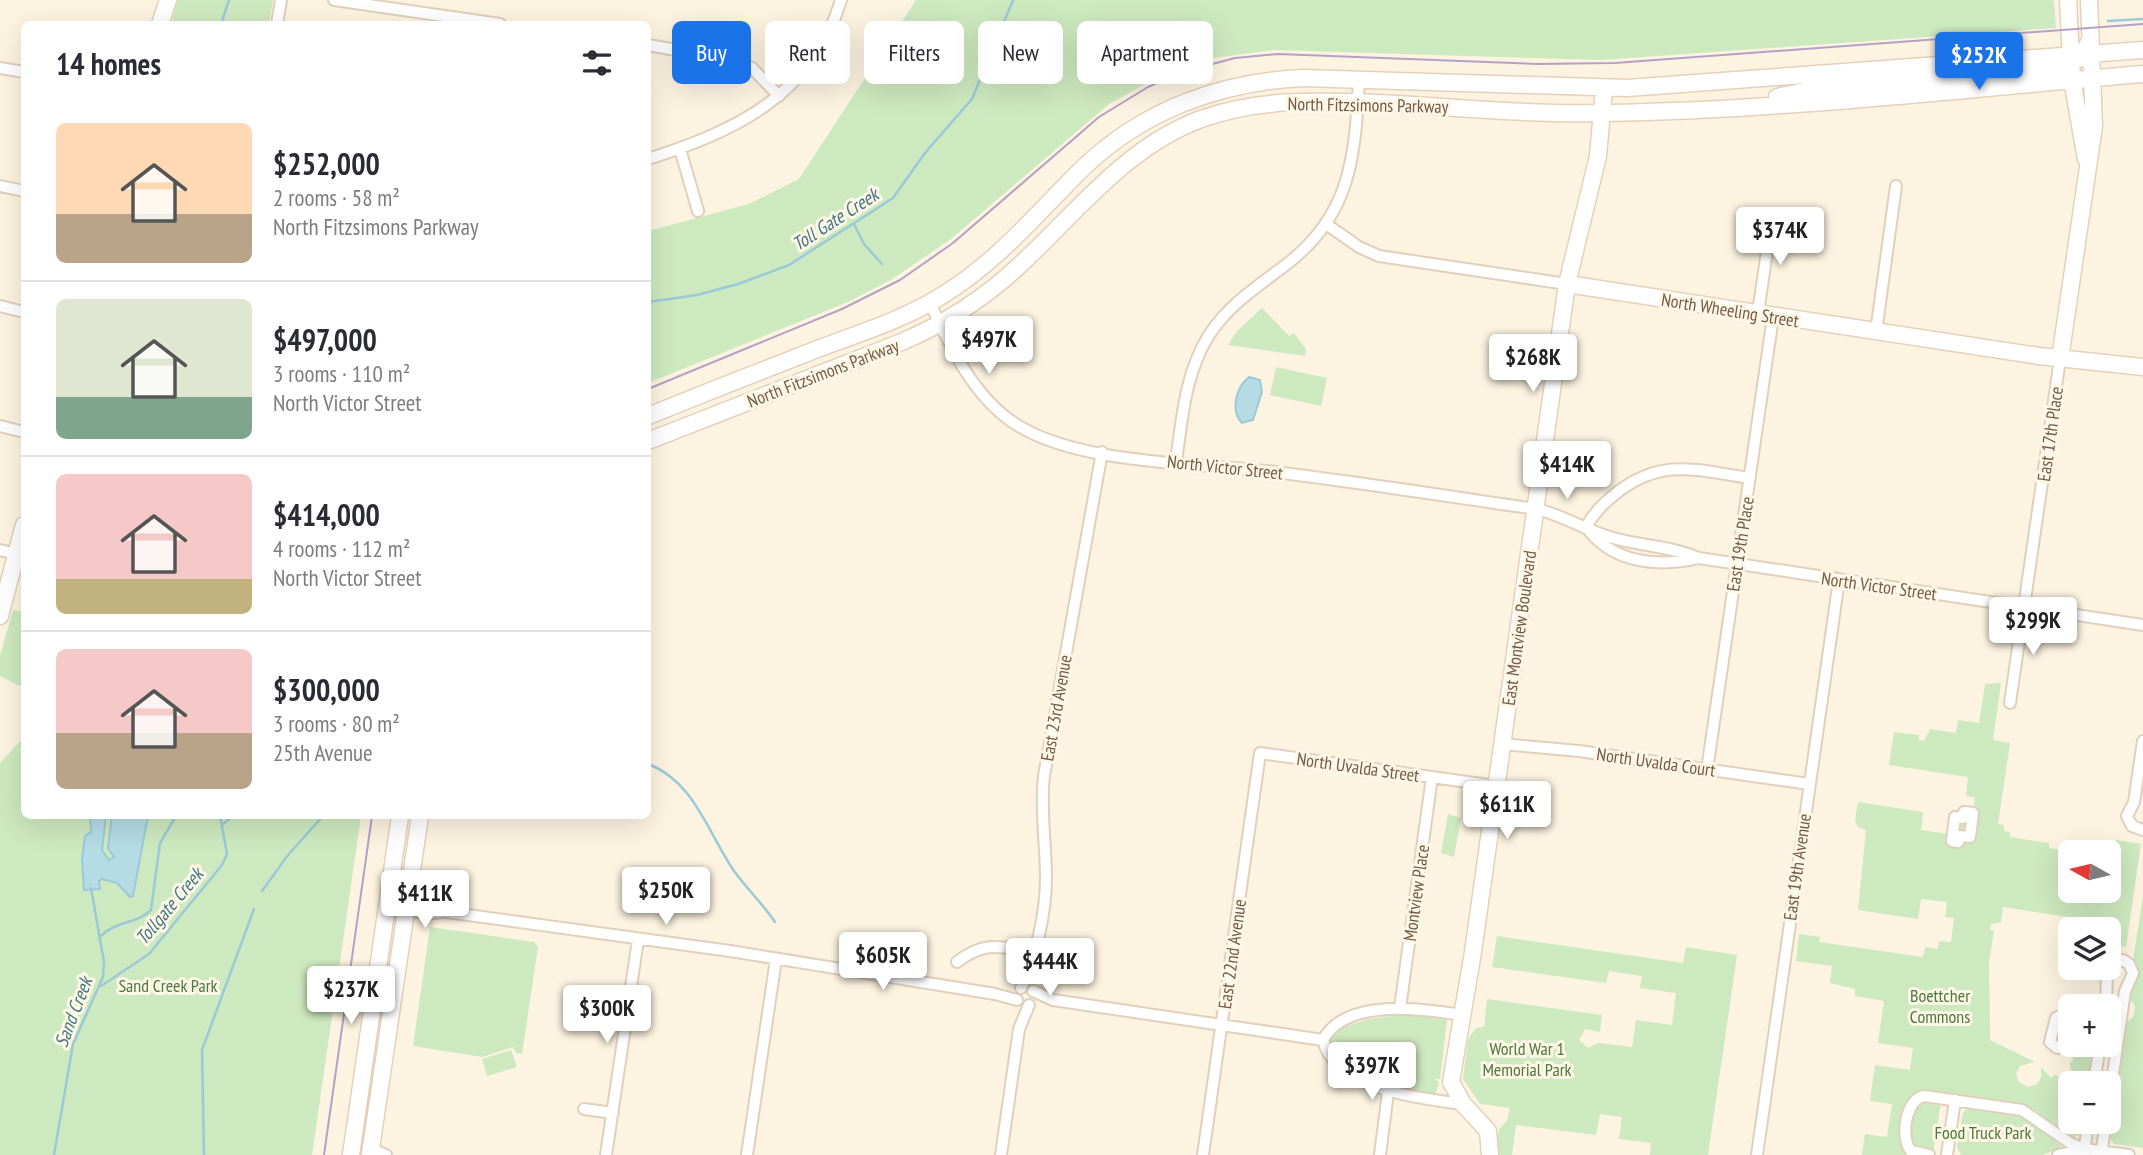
<!DOCTYPE html>
<html lang="en">
<head>
<meta charset="utf-8">
<style>
	body { margin:0; font-family:"PT Sans Narrow",sans-serif; background:#f2f2f3; color:#2b2b33; height:100vh; display:flex; flex-direction:column; font-size:26px; white-space:nowrap }
	* { box-sizing:border-box; margin:0 }
	p { font-size:23px; color:#7c7c81 }
	.icon { flex:none; width:38px; height:38px; fill:none; stroke:currentColor; stroke-width:2; stroke-linecap:round; stroke-linejoin:round }
	.map { position:relative; flex:1; overflow:hidden }
	.sheet { position:absolute; left:21px; top:21px; width:630px; height:798px; display:flex; flex-direction:column; background:#fff; border-radius:10px; box-shadow:0 7px 28px #0002 }
	.sheet>* { flex:none }
	.banner { position:absolute; left:672px; top:21px; width:665px; height:63px; display:flex; gap:14px }
	.needle { width:46px; rotate:278deg }
	.controls { position:absolute; left:2058px; top:840px; display:grid; gap:14px }
	.controls a { display:grid; place-items:center; width:63px; height:63px; border-radius:10px; background:#fff; box-shadow:0 7px 28px #0002; font-size:35px }
	.price { position:absolute; translate:-50% -60px; padding:0 16px; border-radius:7px; background:#fff; color:#222; font-size:23px; line-height:46px; filter:drop-shadow(0 2px 4px #0008) }
	.price::after { content:''; position:absolute; left:50%; top:42px; width:21px; height:16px; margin-left:-10px; background:inherit; clip-path:polygon(0 0,100% 0,50% 100%) }
	.price.active { background:#1a73e8; color:#fff }
	ul { padding:0; list-style:none }
	li { display:flex; align-items:center; gap:21px; height:175px; padding:0 35px }
	li+li { border-top:2px solid #e1e1e2 }
	li span { display:grid; place-items:center; flex:none; width:196px; height:140px; border-radius:10px; color:#555 }
	li>.icon { margin-inline-start:auto }
	span .icon { width:84px; height:84px; fill:#fffc; stroke-width:1 }
	li b { font-size:30px }
	h2 { display:flex; justify-content:space-between; align-items:center; height:84px; padding:0 35px; font-size:30px }
	.tag { padding:0 24px; border-radius:10px; background:#fff; box-shadow:0 7px 28px #0002; font-size:24px; line-height:63px }
	.tag.active { background:#1a73e8; color:#fff }
	.map>svg:first-child { display:block }
	.green { fill:#cde9bf }
	.water { fill:#b5dbe5; stroke:#9bc9d7; stroke-width:2 }
	.lines { fill:none; stroke-linecap:round; stroke-linejoin:round }
	.stream { stroke:#9bc9d7; stroke-width:2.5 }
	.street-casing { stroke:#e0d0bc; stroke-width:14 }
	.secondary-casing { stroke:#e5d1ba; stroke-width:19 }
	.street { stroke:#fff; stroke-width:10 }
	.secondary { stroke:#fff; stroke-width:16 }
	.tram { stroke:#b6a0c5; stroke-width:2 }
	.labels { text-anchor:middle; dominant-baseline:central; stroke-width:6; stroke-linejoin:round; paint-order:stroke }
	.street-label { font-size:18px; fill:#735a47; stroke:#fff7e6 }
	.park-label { font-size:18px; fill:#4c7940; stroke:#fff7e6 }
	.water-label { font-size:19px; font-style:italic; fill:#417687; stroke:#fff7e6 }
</style>
</head>
<body>
<div class="map">
<svg width="2143" height="1155" viewBox="0 0 2143 1155">
	<rect width="100%" height="100%" fill="#fcf3e0"/>
	<path class="green" d="M178,0h95l-4,24h-98z
		M916,0h1138l2,28 -456,32 -327,-10 -60,8 -51,17 -53,29 -158,135 -60,41 -43,22 -200,81v-152l101,-27 50,-25z
		M1262,308l27,28 5,-3 12,16 -1,7 -77,-11 9,-14z
		M1276,367l51,11 -6,28 -51,-11z
		M13,610l11,2v76l-24,-12v-20z
		M2001,683l-8,57 17,3 -12,81 6,1v6l6,1v5l39,6v5l29,4h-8v39h39l-1,-45 7,1 1,-7 25,4 -15,103 -17,-2v-16h-16l1,-8 -91,-14 -2,15 -10,2 -1,6 4,1 -5,31 1,78 45,22 -15,4 -4,8 3,8 9,5 9,-3 4,-7v-10l10,11 4,-3 8,3 8,-6 -1,-9 4,-3 -23,-25 7,-19 12,-5v34h25l-6,38h-19v39h13l-1,11 -10,5 -43,-30 -87,-13 -9,60h-71l3,-21 22,3 5,-33 -22,-3 5,-36 35,5 3,-22 -35,-5 6,-42 -29,-5v-7l-25,-6 2,-17 -36,-5 3,-27 21,3 -1,5 104,15 2,-10 13,2 1,-8 12,1 3,-24 -9,-1 2,-15 -26,-3 -3,20 -60,-9 8,-80 -8,-3 -3,-7 3,-18 65,10 -2,18 27,4 3,-18 22,-3 2,-16 -9,-1 2,-19 -79,-12 5,-33 25,3v5l5,1 6,-12 26,4 2,-13 21,3 6,-39z
		M24,737v79h337l-49,339h-312v-392z
		M1448,814l13,4 -7,39 -13,-4z
		M2143,895v253l-29,-4 -6,-8 16,-112 9,-7 2,-11 -7,-10c6,-14 15,-20 5,-35z
		M430,927l104,15 4,5 -16,107 -6,-1 -3,-6 -31,10 -69,-11z
		M1497,936l186,27 3,-16 51,8 -29,200h-58l1,-12 -32,-4 3,-22 -22,-3 -4,21 -80,-10 -4,30h-17l4,-26 8,-8 3,-13 -30,-4 -17,-25 5,-40 8,-11 8,-1 3,-28 115,16 -2,17 -15,-3 -6,11 9,8 10,-5 34,4 4,-27 36,5 4,-32 -36,-5 2,-12 -33,-5 -3,12 -114,-16z
		M1394,1013l53,7 -7,59 -6,-1 5,4 -4,13c-46,-9 -79,-15 -106,-53l8,-13 32,-10 24,-3z
		M511,1050l6,17 -30,9 -5,-17z
		M1969,1108l56,9 37,30 -19,8h-82l-4,-8 6,-35z"/>
	<path class="water" d="M1249,377l11,3 2,12 -9,28 -11,3c-12,-12 -6,-36 7,-46z
		M90,816h16l-4,34 7,10 5,-3 -6,-9 4,-32h36l-15,80 -3,1 -13,-14 -15,-4 -3,2 1,8 -16,1 -2,-31 3,-23 6,-4z"/>
	<g class="lines">
		<path class="stream" d="M2108,21l35,-2
			M221,24l8,-24
			M854,224l10,20 18,20
			M648,302l49,-7 41,-11 51,-19 104,-67 32,-45 47,-54 41,-99
			M648,764c46,17 60,69 86,107 13,18 29,33 41,51
			M223,824l10,-8
			M262,891l26,-36 35,-39
			M99,938c15,-17 38,-14 52,-28l9,-67 16,-27
			M101,986l48,-32 73,-89 5,-11 -7,-38
			M54,1155l19,-111 30,-67 1,-15 -13,-74
			M204,1155l-2,-105 52,-141"/>
		<defs>
			<path id="street" d="M334,0l166,24
				M277,24l4,-24
				M648,45l89,16 15,7 27,28
				M0,68l24,4
				M680,149l18,62
				M648,159c87,-28 164,-63 193,-159
				M0,186l24,5
				M1326,224l33,23 20,9 188,28
				M930,303c20,43 43,93 84,120 62,41 179,40 253,48 90,11 179,25 269,38 28,6 50,22 77,29 29,8 57,8 86,20l444,67
				M0,306l24,6
				M1758,313l14,-96
				M1876,332l20,-146
				M0,426l24,6
				M1176,462c6,-43 9,-89 33,-127 19,-29 46,-47 74,-68 68,-50 72,-109 76,-188
				M1586,527c9,-16 19,-25 33,-36 46,-34 79,-20 131,-13
				M1590,532c27,32 70,35 109,26
				M0,550l17,4
				M2010,703l50,-344
				M2143,741l-9,61 -7,14 5,10 11,4
				M1502,744l77,7 230,33
				M1707,770l66,-453
				M1964,812l9,1 -3,24 -11,-1 -1,6 -6,-1 3,-24 8,1z
				M408,894l7,7 31,11 284,39 265,43 22,6
				M387,903l39,11 16,-2
				M957,962c28,-22 44,-15 77,-10
				M2109,965l14,-5 6,4 4,9 -8,18 -16,111
				M1021,988c15,-31 25,-75 25,-110 0,-35 -6,-67 -2,-102l58,-324
				M1033,991l20,9 270,40
				M2106,1006l1,-38
				M1400,1008l32,-231
				M2070,1010l-14,8 -6,24 7,6 13,-5
				M1323,1040c12,49 99,59 140,64
				M1323,1040c23,-43 100,-31 139,-25
				M2094,1083l6,-38
				M584,1109l29,4
				M371,1149l15,6
				M2084,1154l4,-32
				M606,1155l32,-215
				M747,1155l29,-196
				M1001,1155l18,-126 10,-24
				M1203,1155l57,-402 236,33
				M1380,1155l8,-63
				M1757,1155l82,-575
				M1929,1155l-18,-4c-11,-13 -6,-51 13,-55l98,14 48,33 14,6 45,6
				M1947,1155l8,-55
				M2058,1155l26,-6
				M2101,1155l5,-33"/>
			<path id="secondary" d="M2068,0l4,80 14,79
				M160,24l8,-24
				M1777,97l53,-11 230,-19 19,-8 11,-18
				M1567,284l472,72 104,11
				M2060,359l34,-233 -5,-126
				M648,416c57,-23 115,-46 172,-68 43,-16 88,-30 126,-55 53,-33 93,-82 137,-125 60,-58 137,-86 220,-90l324,10 516,-38
				M648,441l251,-98c46,-19 86,-45 122,-79 57,-53 105,-117 180,-145 58,-21 118,-18 178,-16 75,4 151,12 226,10 180,-3 359,-24 538,-39
				M0,616l24,-91
				M351,1155l49,-339
				M370,1155l50,-339
				M1490,1155l-2,-24 -25,-27 -12,-22 22,-130 94,-668 31,-128 6,-68"/>
		</defs>
		<use href="#street" class="street-casing"/>
		<use href="#secondary" class="secondary-casing"/>
		<use href="#street" class="street"/>
		<use href="#secondary" class="secondary"/>
		<path class="tram" d="M648,389l194,-80 58,-29 53,-37 146,-126 49,-30 34,-15 53,-14 43,-4 260,10 77,-1 528,-39
			M324,1155l48,-339"/>
	</g>
	<g class="labels">
		<g class="street-label">
			<text transform="translate(1368 105) rotate(1)">North Fitzsimons Parkway</text>
			<text transform="translate(1730 310) rotate(9)">North Wheeling Street</text>
			<text transform="translate(823 373) rotate(-21)">North Fitzsimons Parkway</text>
			<text transform="translate(2050 434) rotate(-82)">East 17th Place</text>
			<text transform="translate(1225 467) rotate(6)">North Victor Street</text>
			<text transform="translate(1740 544) rotate(-81)">East 19th Place</text>
			<text transform="translate(1879 586) rotate(8)">North Victor Street</text>
			<text transform="translate(1519 628) rotate(-82)">East Montview Boulevard</text>
			<text transform="translate(1056 708) rotate(-80)">East 23rd Avenue</text>
			<text transform="translate(1656 762) rotate(8)">North Uvalda Court</text>
			<text transform="translate(1358 767) rotate(8)">North Uvalda Street</text>
			<text transform="translate(1797 867) rotate(-82)">East 19th Avenue</text>
			<text transform="translate(1416 893) rotate(-82)">Montview Place</text>
			<text transform="translate(1232 954) rotate(-82)">East 22nd Avenue</text>
		</g>
		<g class="park-label">
			<text x="168" y="985">Sand Creek Park</text>
			<text x="1940" y="995">Boettcher<tspan x="1940" dy="21">Commons</tspan></text>
			<text x="1527" y="1048">World War 1<tspan x="1527" dy="21">Memorial Park</tspan></text>
			<text x="1983" y="1132">Food Truck Park</text>
		</g>
		<g class="water-label">
			<text transform="translate(835 219) rotate(-33)">Toll Gate Creek</text>
			<text transform="translate(169 906) rotate(-50)">Tollgate Creek</text>
			<text transform="translate(73 1012) rotate(-69)">Sand Creek</text>
		</g>
	</g>
</svg>
<div class="controls">
<a><svg class="needle" viewBox="-14 -14 28 28"><path d="M0-13l5 13h-10z" fill="#e53935"/><path d="M0 13l5-13h-10z" fill="#7c7c81"/></svg></a>
<a><svg class="icon" aria-label="layers" viewBox="0 0 24 24"><path d="M12 4l9 5-9 5-9-5zM3 14l9 5 9-5"/></svg></a>
<a>+</a>
<a>−</a>
</div>
<b class="price active" style="left:1979px;top:92px">$252K</b>
<b class="price" style="left:1780px;top:267px">$374K</b>
<b class="price" style="left:989px;top:376px">$497K</b>
<b class="price" style="left:1533px;top:394px">$268K</b>
<b class="price" style="left:1567px;top:501px">$414K</b>
<b class="price" style="left:2033px;top:657px">$299K</b>
<b class="price" style="left:1507px;top:841px">$611K</b>
<b class="price" style="left:666px;top:927px">$250K</b>
<b class="price" style="left:425px;top:930px">$411K</b>
<b class="price" style="left:883px;top:992px">$605K</b>
<b class="price" style="left:1050px;top:998px">$444K</b>
<b class="price" style="left:351px;top:1026px">$237K</b>
<b class="price" style="left:607px;top:1045px">$300K</b>
<b class="price" style="left:1372px;top:1102px">$397K</b>
<div class="banner">
<a class="tag active">Buy</a>
<a class="tag">Rent</a>
<a class="tag">Filters</a>
<a class="tag">New</a>
<a class="tag">Apartment</a>
</div>
<section class="sheet">
<h2>14 homes<svg class="icon" aria-label="filters" viewBox="0 0 24 24"><path d="M4 7h16M4 17h16"/><circle cx="9" cy="7" r="2"/><circle cx="15" cy="17" r="2"/></svg></h2>
<ul>
<li><span style="background:linear-gradient(#ffd9b3 65%,#b9a48a 0)"><svg class="icon" aria-label="home" viewBox="0 0 24 24"><path d="M3 11l9-7 9 7M6 9v11h12V9"/></svg></span><div><b>$252,000</b><p>2 rooms · 58 m²</p><p>North Fitzsimons Parkway</p></div></li>
<li><span style="background:linear-gradient(#dfe7d0 70%,#7fa58c 0)"><svg class="icon" aria-label="home" viewBox="0 0 24 24"><path d="M3 11l9-7 9 7M6 9v11h12V9"/></svg></span><div><b>$497,000</b><p>3 rooms · 110 m²</p><p>North Victor Street</p></div></li>
<li><span style="background:linear-gradient(#f6c9c9 75%,#c2b280 0)"><svg class="icon" aria-label="home" viewBox="0 0 24 24"><path d="M3 11l9-7 9 7M6 9v11h12V9"/></svg></span><div><b>$414,000</b><p>4 rooms · 112 m²</p><p>North Victor Street</p></div></li>
<li><span style="background:linear-gradient(#f6c9c9 60%,#b9a48a 0)"><svg class="icon" aria-label="home" viewBox="0 0 24 24"><path d="M3 11l9-7 9 7M6 9v11h12V9"/></svg></span><div><b>$300,000</b><p>3 rooms · 80 m²</p><p>25th Avenue</p></div></li>
</ul>
</section>
</div>
</body>
</html>
